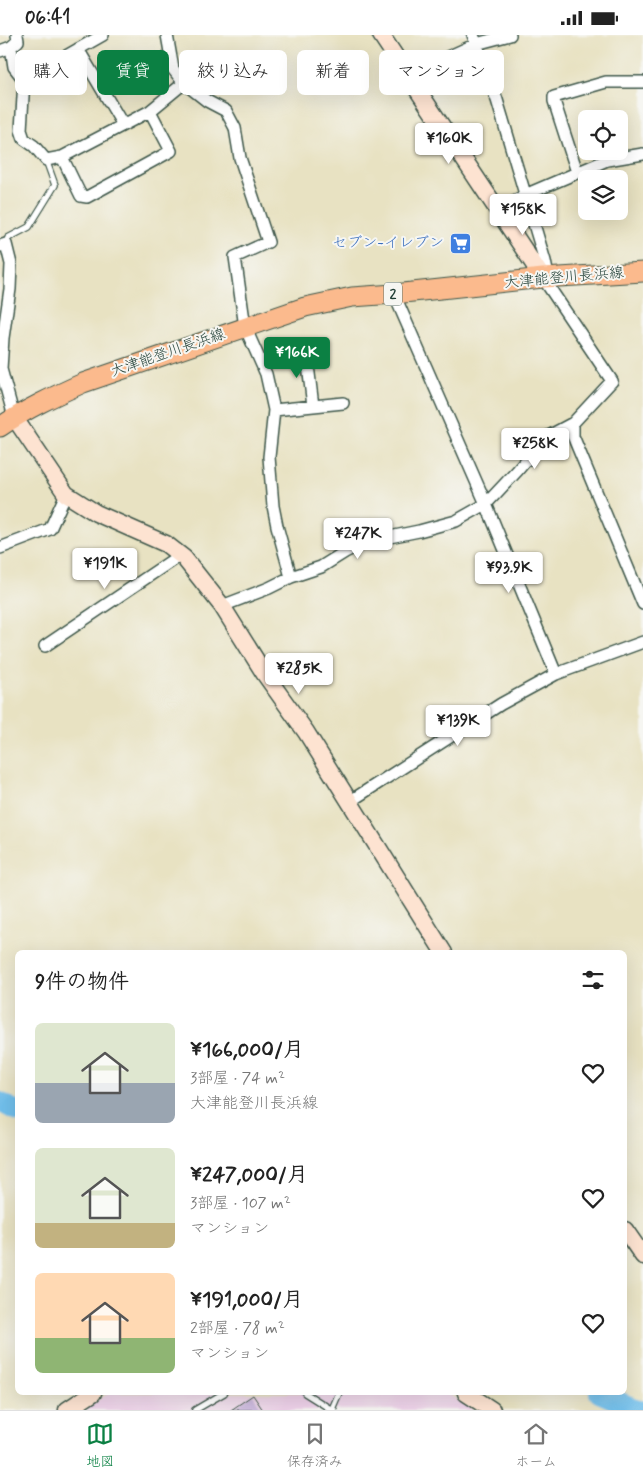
<!DOCTYPE html>
<html lang="ja">
<head>
<meta charset="utf-8">
<style>
	body { margin:0; font-family:Mynerve,"Klee One",sans-serif; background:#f2f2f2; color:#222; height:100vh; display:flex; flex-direction:column; font-size:19px; white-space:nowrap }
	* { box-sizing:border-box; margin:0 }
	p { font-size:16px; color:#767676 }
	.icon { flex:none; width:28px; height:28px; fill:none; stroke:currentColor; stroke-width:2; stroke-linecap:round; stroke-linejoin:round }
	.map { position:relative; flex:1; overflow:hidden }
	.drawer { position:absolute; left:15px; top:915px; width:612px; height:445px; display:flex; flex-direction:column; background:#fff; border-radius:8px; box-shadow:0 5px 20px #0002 }
	.drawer>* { flex:none }
	.hud { position:absolute; left:15px; top:15px; width:614px; height:45px; display:flex; gap:10px }
	.fabs { position:absolute; left:578px; top:75px; display:grid; gap:10px }
	.fabs a { display:grid; place-items:center; width:50px; height:50px; border-radius:8px; background:#fff; box-shadow:0 5px 20px #0002; font-size:25px }
	.price { position:absolute; translate:-50% -42px; padding:0 11px; border-radius:5px; background:#fff; color:#222; font-size:16px; line-height:32px; filter:drop-shadow(0 1px 2px #0008) }
	.price::after { content:''; position:absolute; left:50%; top:30px; width:15px; height:11px; margin-left:-8px; background:inherit; clip-path:polygon(0 0,100% 0,50% 100%) }
	.price.selected { background:#0b8043; color:#fff }
	ul { padding:0; list-style:none }
	li { display:flex; align-items:center; gap:15px; height:125px; padding:0 20px }
	li span { display:grid; place-items:center; flex:none; width:140px; height:100px; border-radius:8px; color:#555 }
	li>.icon { margin-inline-start:auto }
	span .icon { width:60px; height:60px; fill:#fffc; stroke-width:1 }
	li b { font-size:21px }
	h2 { display:flex; justify-content:space-between; align-items:center; height:60px; padding:0 20px; font-size:21px }
	.pill { padding:0 18px; border-radius:8px; background:#fff; box-shadow:0 5px 20px #0002; font-size:18px; line-height:45px }
	.pill.selected { background:#0b8043; color:#fff }
	.status { display:flex; justify-content:space-between; align-items:center; height:35px; padding:0 25px; background:#fff; direction:ltr }
	.status svg { height:14px; fill:currentColor }
	.tab-bar { display:flex; justify-content:space-around; align-items:center; height:70px; border-top:1px solid #e0e0e0; background:#fff; font-size:14px; color:#767676 }
	.tab-bar a { display:grid; justify-items:center; gap:2px }
	.tab-bar .selected { color:#0b8043 }
	.map>svg:first-child { display:block }
	.built { fill:#edd0e8 }
	.lines { fill:none; stroke-linecap:round; stroke-linejoin:round }
	.river { stroke:#70beea; stroke-width:20 }
	.building { fill:#bda4d6 }
	.lane-casing { stroke:#3d5649; stroke-width:8 }
	.street-casing { stroke:#3d5649; stroke-width:14 }
	.secondary-casing { stroke:#3d5649; stroke-width:19 }
	.primary-casing { stroke:#3d5649; stroke-width:21 }
	.lane { stroke:#fff; stroke-width:5.5 }
	.street { stroke:#fff; stroke-width:11 }
	.secondary { stroke:#fde3d1; stroke-width:16 }
	.primary { stroke:#fbba8d; stroke-width:19 }
	.labels { text-anchor:middle; dominant-baseline:central; stroke-width:4; stroke-linejoin:round; paint-order:stroke }
	.shield { fill:#f6f6f2; stroke:#60746d; stroke-width:1 }
	.shield-label { font-size:14px; font-weight:bold; fill:#1f3d34 }
	.shop-label { font-size:15px; fill:#366cbe; stroke:#f6f6f2; text-anchor:end }
	.street-label { font-size:15px; fill:#1f3d34; stroke:#f6f6f2 }
</style>
</head>
<body>
<div class="status"><b>06:41</b><svg viewBox="0 0 49 12"><path d="M0 12V9h3v3zM5 12V6h3v6zM10 12V3h3v9zM15 12V0h3v12zM26 1h20v11H26zM47 4h2v5h-2z"/></svg></div>
<div class="map">
<svg width="643" height="1375" viewBox="0 0 643 1375">
	<rect width="100%" height="100%" fill="#f6f6f2"/>
	<filter id="ink" filterUnits="userSpaceOnUse"><feTurbulence type="fractalNoise" baseFrequency=".02" numOctaves="2"/><feDisplacementMap in="SourceGraphic" scale="10" xChannelSelector="R" yChannelSelector="G"/><feConvolveMatrix kernelMatrix="1 2 1 2 8 2 1 2 1" color-interpolation-filters="sRGB"/></filter>
	<filter id="wash" filterUnits="userSpaceOnUse"><feTurbulence type="fractalNoise" baseFrequency=".0096" numOctaves="4" result="noise"/><feDisplacementMap in="SourceGraphic" scale="20" xChannelSelector="R" yChannelSelector="G"/><feGaussianBlur stdDeviation="1.12" result="paint"/><feColorMatrix in="noise" values="0 0 0 0 0 0 0 0 0 0 0 0 0 0 0 0 0 1.4 0 .05"/><feComposite in="paint" operator="in"/></filter>
	<g filter="url(#wash)">
		<rect width="100%" height="100%" fill="#e8e2c2"/>
		<path class="built" d="M109,1358h337l29,17h-392z"/>
		<g class="lines">
			<path class="river" d="M0,1067l18,10
				M599,1358l40,17"/>
		</g>
		<g id="blocks">
			<path class="building" d="M253,1360l10,15h-32z"/>
		</g>
	</g>
	<g filter="url(#ink)">
		<use href="#blocks" fill-opacity="0" stroke="#3d5649" stroke-width="1"/>
		<g class="lines">
			<defs>
				<path id="lane" d="M6,209l2,-6 21,-11 26,-42 -9,-25
					M305,1358l27,17
					M195,1375l29,-17
					M334,1375l-2,-1 7,-16"/>
				<path id="street" d="M167,0l6,34 11,14 23,18 19,10 9,17 5,30 28,84 -33,15 10,70 21,47 8,36 -5,47 4,49 4,20 14,51
					M11,12l7,-6 -1,-6
					M78,14l45,76
					M0,16l11,-4 3,20 10,13 -3,50 3,9 10,7 12,14 16,-3 88,-46 34,-28
					M408,40l68,-31 34,-9
					M24,45l79,-45
					M62,122l19,39 6,1 84,-46 -21,-40
					M577,137l-23,-71v-4l52,-15h37
					M498,175l27,-15 82,-35 36,-6
					M0,211l6,-2 5,20 -1,25 -7,49 -2,31 13,48
					M394,259l92,210 70,170
					M306,314l7,57
					M274,375l69,-7
					M573,388v13l70,168
					M0,513l50,-19 16,-35
					M222,571l47,-18 22,-11 30,-10 24,-15 20,-10 54,-11 37,-10 30,-17 31,-33 28,-33 28,-15 39,-42 -69,-103 4,-7 -2,-10 -48,-161 -24,-65
					M45,611l135,-91
					M349,767l152,-98 55,-30 87,-32"/>
				<path id="secondary" d="M381,0l162,243
					M14,382l52,77 30,19 70,31 18,14 38,48 42,67 42,59 138,221
					M625,1195l18,26
					M466,1358l26,17
					M67,1375l26,-17"/>
				<path id="primary" d="M0,392c26,-18 54,-31 83,-44l222,-76 47,-10 42,-3 149,-16 100,-6"/>
			</defs>
			<use href="#lane" class="lane-casing"/>
			<use href="#street" class="street-casing"/>
			<use href="#secondary" class="secondary-casing"/>
			<use href="#primary" class="primary-casing"/>
			<use href="#lane" class="lane"/>
			<use href="#street" class="street"/>
			<use href="#secondary" class="secondary"/>
			<use href="#primary" class="primary"/>
		</g>
	</g>
	<defs>
		<symbol id="supermarket-square" viewBox="-11 -11 22 22"><rect x="-9" y="-9" width="18" height="18" rx="4" fill="#3f7fe0" stroke="#f6f6f2"/><path d="M-6-5.5h2.5l.6 2H6L4.5 2H-2.5L-4.4-4H-6ZM-1.5 3.2a1.3 1.3 0 1 0 .1 0ZM3 3.2a1.3 1.3 0 1 0 .1 0Z" fill="#fff"/></symbol>
	</defs>
	<g fill-rule="evenodd">
		<use href="#supermarket-square" x="448" y="196" width="25" height="25"/>
	</g>
	<g class="labels">
		<rect class="shield" x="384" y="247.5" width="18" height="23" rx="4"/>
		<g class="shield-label">
			<text x="393" y="259">2</text>
		</g>
		<g class="shop-label">
			<text x="444" y="208">セブン-イレブン</text>
		</g>
		<g class="street-label">
			<text transform="translate(564 243) rotate(-5)">大津能登川長浜線</text>
			<text transform="translate(168 318) rotate(-19)">大津能登川長浜線</text>
		</g>
	</g>
</svg>
<div class="fabs">
<a><svg class="icon" aria-label="locate" viewBox="0 0 24 24"><circle cx="12" cy="12" r="6"/><path d="M12 2v4M12 18v4M2 12h4M18 12h4"/></svg></a>
<a><svg class="icon" aria-label="layers" viewBox="0 0 24 24"><path d="M12 4l9 5-9 5-9-5zM3 14l9 5 9-5"/></svg></a>
</div>
<b class="price" style="left:449px;top:130px">¥160K</b>
<b class="price" style="left:523px;top:201px">¥158K</b>
<b class="price selected" style="left:297px;top:344px">¥166K</b>
<b class="price" style="left:535px;top:435px">¥258K</b>
<b class="price" style="left:358px;top:525px">¥247K</b>
<b class="price" style="left:105px;top:555px">¥191K</b>
<b class="price" style="left:509px;top:559px">¥93.9K</b>
<b class="price" style="left:299px;top:660px">¥285K</b>
<b class="price" style="left:458px;top:712px">¥139K</b>
<div class="hud">
<a class="pill">購入</a>
<a class="pill selected">賃貸</a>
<a class="pill">絞り込み</a>
<a class="pill">新着</a>
<a class="pill">マンション</a>
</div>
<section class="drawer">
<h2>9件の物件<svg class="icon" aria-label="filters" viewBox="0 0 24 24"><path d="M4 7h16M4 17h16"/><circle cx="9" cy="7" r="2"/><circle cx="15" cy="17" r="2"/></svg></h2>
<ul>
<li><span style="background:linear-gradient(#dfe7d0 60%,#9aa5b1 0)"><svg class="icon" aria-label="home" viewBox="0 0 24 24"><path d="M3 11l9-7 9 7M6 9v11h12V9"/></svg></span><div><b>¥166,000/月</b><p>3部屋 · 74 m²</p><p>大津能登川長浜線</p></div><svg class="icon" aria-label="heart" viewBox="0 0 24 24"><path d="M12 20l-8-8c-3-5 5-10 8-4 3-6 11-1 8 4z"/></svg></li>
<li><span style="background:linear-gradient(#dfe7d0 75%,#c2b280 0)"><svg class="icon" aria-label="home" viewBox="0 0 24 24"><path d="M3 11l9-7 9 7M6 9v11h12V9"/></svg></span><div><b>¥247,000/月</b><p>3部屋 · 107 m²</p><p>マンション</p></div><svg class="icon" aria-label="heart" viewBox="0 0 24 24"><path d="M12 20l-8-8c-3-5 5-10 8-4 3-6 11-1 8 4z"/></svg></li>
<li><span style="background:linear-gradient(#ffd9b3 65%,#8fb573 0)"><svg class="icon" aria-label="home" viewBox="0 0 24 24"><path d="M3 11l9-7 9 7M6 9v11h12V9"/></svg></span><div><b>¥191,000/月</b><p>2部屋 · 78 m²</p><p>マンション</p></div><svg class="icon" aria-label="heart" viewBox="0 0 24 24"><path d="M12 20l-8-8c-3-5 5-10 8-4 3-6 11-1 8 4z"/></svg></li>
</ul>
</section>
</div>
<nav class="tab-bar">
<a class="selected"><svg class="icon" aria-label="map" viewBox="0 0 24 24"><path d="M3 6l6-2 6 2 6-2v14l-6 2-6-2-6 2zM9 4v14M15 6v14"/></svg>地図</a>
<a><svg class="icon" aria-label="saved" viewBox="0 0 24 24"><path d="M7 4h10v16l-5-4-5 4z"/></svg>保存済み</a>
<a><svg class="icon" aria-label="home" viewBox="0 0 24 24"><path d="M3 11l9-7 9 7M6 9v11h12V9"/></svg>ホーム</a>
</nav>
</body>
</html>
